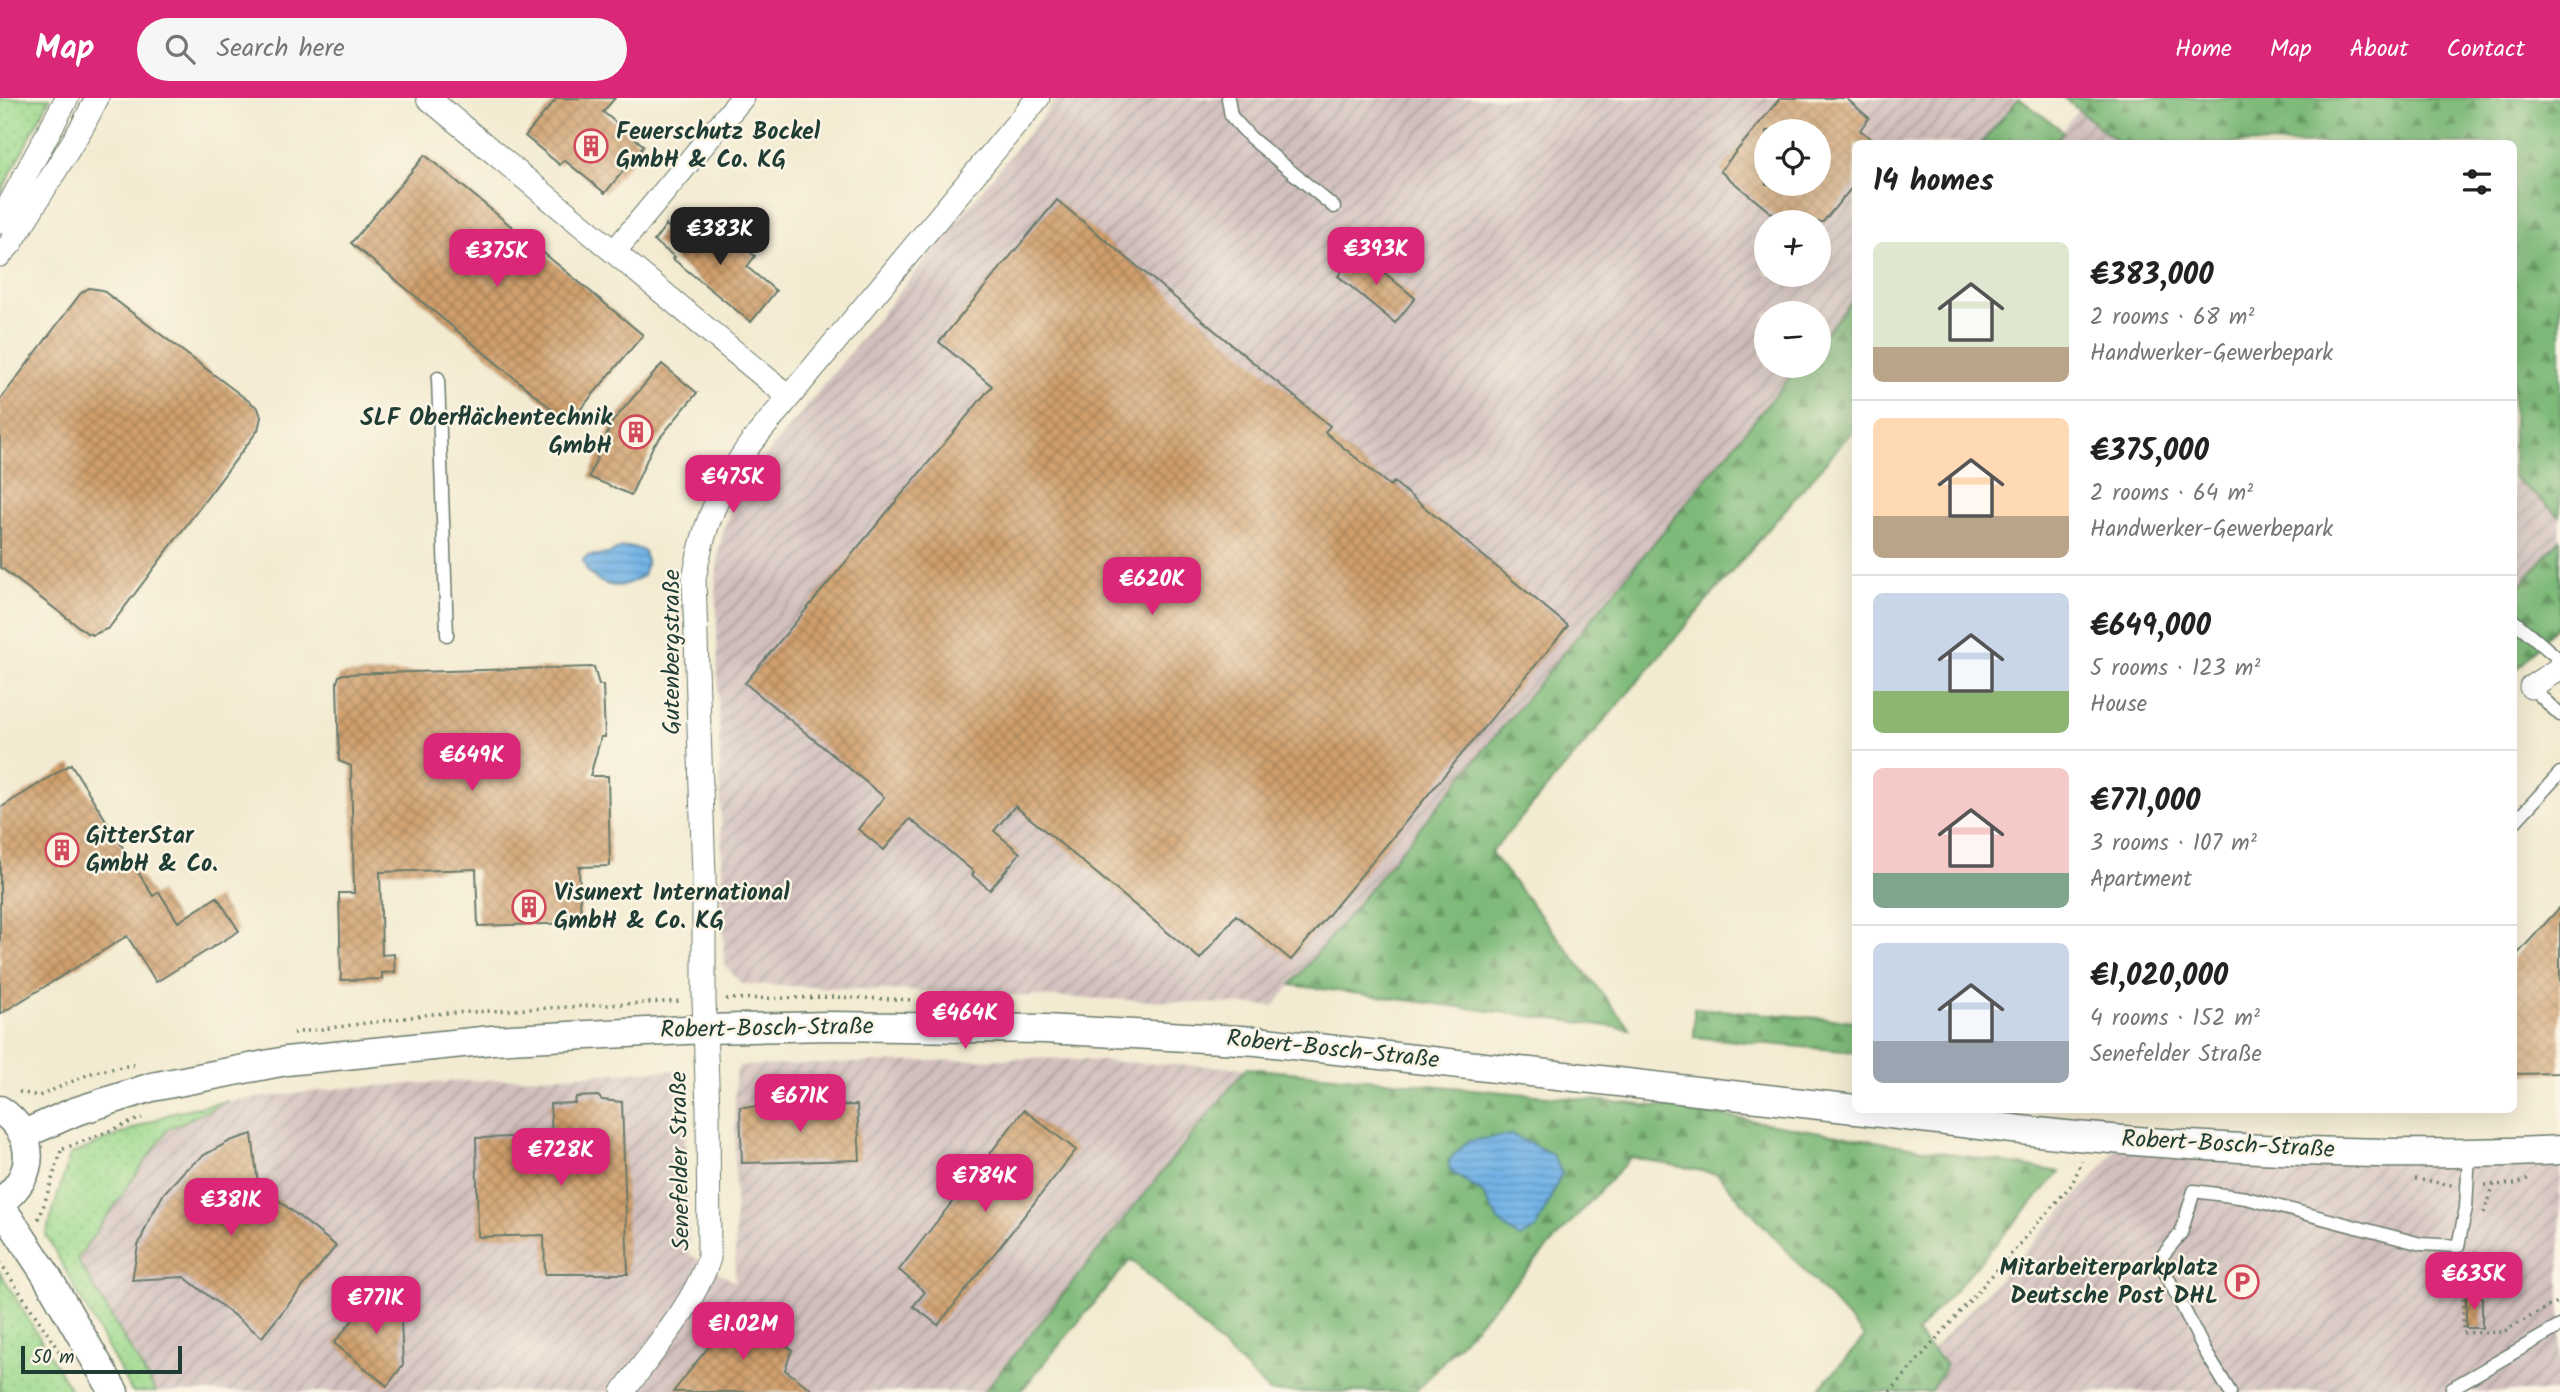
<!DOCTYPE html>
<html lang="en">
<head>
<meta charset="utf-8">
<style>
	body { margin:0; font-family:Kalam,sans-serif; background:#f6f6f6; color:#222; height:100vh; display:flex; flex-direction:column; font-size:26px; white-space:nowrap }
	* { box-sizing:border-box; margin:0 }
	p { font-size:23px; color:#767676 }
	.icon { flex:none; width:38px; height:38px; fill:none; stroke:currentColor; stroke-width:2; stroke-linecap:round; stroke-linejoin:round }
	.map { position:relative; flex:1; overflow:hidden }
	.side { position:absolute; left:1852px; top:42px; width:665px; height:973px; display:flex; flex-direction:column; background:#fff; border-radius:10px; box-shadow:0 7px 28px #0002 }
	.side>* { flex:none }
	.controls { position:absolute; left:1754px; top:21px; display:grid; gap:14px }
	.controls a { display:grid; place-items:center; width:77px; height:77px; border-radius:50%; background:#fff; box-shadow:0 7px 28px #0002; font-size:35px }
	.scale { position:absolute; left:21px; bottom:18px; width:161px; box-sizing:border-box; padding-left:7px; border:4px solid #1f3d34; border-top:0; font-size:19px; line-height:24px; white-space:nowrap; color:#1f3d34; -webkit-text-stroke:5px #fcf5e5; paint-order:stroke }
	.price { position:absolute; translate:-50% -60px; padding:0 16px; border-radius:14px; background:#db2777; color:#fff; font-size:23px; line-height:46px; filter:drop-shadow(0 2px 4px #0008) }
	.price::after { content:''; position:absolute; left:50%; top:42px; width:21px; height:16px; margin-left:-10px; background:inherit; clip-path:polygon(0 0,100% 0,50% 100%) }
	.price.selected { background:#222; color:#fff }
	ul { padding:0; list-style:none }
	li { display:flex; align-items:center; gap:21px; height:175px; padding:0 21px }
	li+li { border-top:2px solid #e0e0e0 }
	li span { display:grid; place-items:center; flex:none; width:196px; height:140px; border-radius:10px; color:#555 }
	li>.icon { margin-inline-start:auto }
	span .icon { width:84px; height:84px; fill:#fffc; stroke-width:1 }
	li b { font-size:30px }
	h2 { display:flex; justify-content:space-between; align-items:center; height:84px; padding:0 21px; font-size:30px }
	header { display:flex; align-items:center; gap:42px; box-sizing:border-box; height:98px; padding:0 35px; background:#db2777; color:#fff }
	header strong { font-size:33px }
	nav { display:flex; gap:38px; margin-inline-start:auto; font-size:24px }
	.search { width:490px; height:63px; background:#f6f6f6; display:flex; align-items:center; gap:18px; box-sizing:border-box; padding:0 24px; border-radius:38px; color:#767676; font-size:26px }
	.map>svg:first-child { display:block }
	.industrial { fill:url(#industrial-furrows); fill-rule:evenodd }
	.grass { fill:url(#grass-dots); stroke:#5e8c61; stroke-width:2 }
	.forest { fill:url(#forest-firs); stroke:#4e7c56; stroke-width:2; fill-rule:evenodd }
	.water { fill:url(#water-rules); stroke:#4a788e; stroke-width:2 }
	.building { fill:url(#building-cross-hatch); fill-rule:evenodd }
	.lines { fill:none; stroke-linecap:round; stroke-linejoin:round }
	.service-casing { stroke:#697a6b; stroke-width:15 }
	.minor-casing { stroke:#697a6b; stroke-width:25 }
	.tertiary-casing { stroke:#697a6b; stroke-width:31 }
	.path { stroke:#697a6b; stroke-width:3.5; stroke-dasharray:2 5; stroke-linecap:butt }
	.service { stroke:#fff; stroke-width:12 }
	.minor { stroke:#fff; stroke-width:23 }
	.tertiary { stroke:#fff; stroke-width:28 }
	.labels { text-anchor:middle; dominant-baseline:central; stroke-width:5; stroke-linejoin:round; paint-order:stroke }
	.poi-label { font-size:24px; font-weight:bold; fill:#1f3d34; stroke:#fcf5e5; text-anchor:start }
	.street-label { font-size:24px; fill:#1f3d34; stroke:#fcf5e5 }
</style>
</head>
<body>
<header>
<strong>Map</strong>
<div class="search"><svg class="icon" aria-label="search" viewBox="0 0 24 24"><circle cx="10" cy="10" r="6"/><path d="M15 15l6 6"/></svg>Search here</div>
<nav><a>Home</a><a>Map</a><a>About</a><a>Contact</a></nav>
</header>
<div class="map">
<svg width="2560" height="1294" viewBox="0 0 2560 1294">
	<defs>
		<pattern id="industrial-furrows" width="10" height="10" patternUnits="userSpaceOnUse" patternTransform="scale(1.75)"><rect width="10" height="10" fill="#d1bfbd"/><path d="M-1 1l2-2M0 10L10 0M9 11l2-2" fill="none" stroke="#a99c9a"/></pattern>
		<pattern id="grass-dots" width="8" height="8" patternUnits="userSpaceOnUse" patternTransform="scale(1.75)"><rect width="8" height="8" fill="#9eda8e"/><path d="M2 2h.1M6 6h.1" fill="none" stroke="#88bc7b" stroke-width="1.8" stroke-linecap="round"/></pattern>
		<pattern id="forest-firs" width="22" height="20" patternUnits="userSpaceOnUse" patternTransform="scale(1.75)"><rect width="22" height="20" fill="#7eba79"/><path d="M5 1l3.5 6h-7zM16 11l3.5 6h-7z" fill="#679864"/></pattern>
		<pattern id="water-rules" width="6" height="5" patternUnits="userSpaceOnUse" patternTransform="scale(1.75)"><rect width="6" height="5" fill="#74b4e7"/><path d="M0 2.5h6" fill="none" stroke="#5f94bc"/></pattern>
		<pattern id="building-cross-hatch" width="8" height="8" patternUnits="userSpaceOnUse" patternTransform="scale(1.75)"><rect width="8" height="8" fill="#d09f6c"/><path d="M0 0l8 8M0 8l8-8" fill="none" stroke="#a8835a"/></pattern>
	</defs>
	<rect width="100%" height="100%" fill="#fcf5e5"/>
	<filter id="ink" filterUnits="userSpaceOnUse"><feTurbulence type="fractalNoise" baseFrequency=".0143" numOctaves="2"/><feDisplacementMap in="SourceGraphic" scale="14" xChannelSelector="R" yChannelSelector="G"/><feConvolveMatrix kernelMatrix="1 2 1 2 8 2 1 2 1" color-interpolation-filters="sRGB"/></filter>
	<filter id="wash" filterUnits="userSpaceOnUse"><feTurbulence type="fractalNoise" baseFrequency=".00686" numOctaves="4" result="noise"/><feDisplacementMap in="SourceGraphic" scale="28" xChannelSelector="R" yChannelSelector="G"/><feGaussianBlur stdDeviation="1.57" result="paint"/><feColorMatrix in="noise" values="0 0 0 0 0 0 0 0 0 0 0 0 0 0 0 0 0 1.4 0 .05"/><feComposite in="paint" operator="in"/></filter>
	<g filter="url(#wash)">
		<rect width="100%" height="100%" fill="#f3ebd1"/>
		<path class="industrial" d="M1057,0h962l-38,45 -126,1v153l-37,45v-29h-52v53h33l-525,640 -533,-22 -17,-20 -8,-383 3,-31 7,-28 11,-24 29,-42zM1766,33h52v53h-52zM1766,124h52v53h-52z
			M2078,11l41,34h-65z
			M2513,379l47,39v24l-47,53z
			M1037,960l209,10 -262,324h-828l-79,-133 91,-130 60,-28 126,-14 321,-17 8,14 6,170 46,28v-207l4,-9z
			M2117,1050l443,11v233h-667l197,-211z"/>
		<path class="grass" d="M0,0h50l-50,96z
			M228,1003l-60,28 -91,130 79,133h-24l-86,-157 24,-80 104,-43z
			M0,1174l72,120h-72z"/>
		<path class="forest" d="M2019,0l44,33 -9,12h-73z
			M2064,0h496v418l-47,-39v-333l-394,-1z
			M1855,199v131l-364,425 139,176 -339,-44 508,-619h19v-24z
			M2560,442v82l-47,52v-81z
			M1694,910l161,13v31l-161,-15z
			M1246,970l430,40 384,64 -144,161 30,32 -16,27h-114l49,-55 -148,-163 -86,-17 -216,235h-145l-139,-133 -111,133h-36zM1468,1043l31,81 -16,-29 -31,-21 -4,-11z"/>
		<path class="water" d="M623,449h10l11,4 3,12 -4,13c-8,4 -18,11 -27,10 -15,-1 -30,-11 -33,-26l4,-4 21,-2z
			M1512,1037l40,19 10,19 -26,56 -16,9 -21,-16 -16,-29 -31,-21 -4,-11 20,-20z"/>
		<g id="blocks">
			<path class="building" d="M557,0h58l-12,14 41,34 -39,47 -41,-33 -4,5 -35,-29z
				M1780,0h66l23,20 -9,12 17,14h-22v40l-32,38h-18l-13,-11 -10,11 -62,-51zM1766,33h52v53h-52z
				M425,57l218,180 -74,88 -218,-180z
				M1057,102l273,226 -5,6 65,54 4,-4 174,144 -277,334 -55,-45 -36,44 -185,-153 -21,25 26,22 -30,37 -18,-15 2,-3 -64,-53 -26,31 -26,-21 26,-32 -139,-114 247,-297 -53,-44z
				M707,120l48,38 -8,11 29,24 -25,31 -78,-63 2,-2 -21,-16 12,-16 21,18z
				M1358,153l57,47 -20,25 -57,-47z
				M89,190l13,2 156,118 3,9 -3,13 -149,198 -16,7 -6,-2 -87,-66v-167l81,-107z
				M662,266l35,29 -44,53 -22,49 -42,-18 23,-55z
				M594,569l5,18h4l2,52h-4l-11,39h18l2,90 -31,1 2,56 -103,3 -2,-57 -96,3 2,83 12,-1 1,18 -13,1v6l-41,1 -2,-87h15l-3,-127 -12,-5 -2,-79 2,-6 4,-2z
				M71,666l82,132 6,-4 19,30 39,-25 22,34 -83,51 -29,-46 -127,78v-206z
				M2560,809v166l-47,1v-115z
				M598,998l4,4 20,2 6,172h-83l-1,-39 -66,2 -2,-99 76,-2 -2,-32 25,-1 1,-6z
				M857,1007l3,55 -118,3 -2,-56z
				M1024,1012l52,40 -138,175 -25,-19 12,-14 -26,-22z
				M252,1036l6,50 78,62 -74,91 -78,-60 -52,3 6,-34 11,-26 15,-27 21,-23 19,-15 26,-14z
				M381,1187l19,14 3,66 -16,21 -53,-43z
				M2466,1199h16v31h-16z
				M739,1210l53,42 -7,20 30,22h-142z"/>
		</g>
	</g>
	<g filter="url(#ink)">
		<use href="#blocks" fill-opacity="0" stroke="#697a6b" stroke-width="2"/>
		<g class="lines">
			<defs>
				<path id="service" d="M1228,0l3,18 20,22 83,69
					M438,280l9,257
					M2513,522l47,40
					M2531,589l29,28
					M2513,726l47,-51
					M2452,1290l108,-62
					M2230,1294l-25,-41 -46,-91 22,-27 13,-42 52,7 175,46 37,2 8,-38 3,-55"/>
				<path id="minor" d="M428,0l361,299
					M0,124l67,-124
					M614,154l128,-154
					M0,157l11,-12 71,-116 15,-29
					M2531,589l29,-19
					M623,1294c29,-41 71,-86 86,-134l-1,-148 -4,-110v-124l-10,-297c9,-54 25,-90 56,-135l288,-346"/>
				<path id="tertiary" d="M0,1012c37,25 37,66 0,92
					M1856,1012c78,9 155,20 232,27 157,14 315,21 472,13
					M24,1036l50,-22 78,-25 134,-26 206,-21 213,-11 124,-3 216,3 212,12 598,68
					M0,1107l45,68 69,119"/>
			</defs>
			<use href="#service" class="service-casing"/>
			<use href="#minor" class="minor-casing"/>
			<use href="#tertiary" class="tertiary-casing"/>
			<path class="path" d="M726,901l107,-2 81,3
				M293,935l140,-19 250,-13
				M19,994l20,4 55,-24 44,-8
				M63,1051l79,-31
				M2415,1081l37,6
				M2485,1087l32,-1 14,-7
				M2484,1115l10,-28
				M38,1121l2,-2 22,-69
				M2476,1153l-13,47v35l40,-1 57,-32
				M0,1164l63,95
				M1890,1294l182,-208 10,-23"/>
			<use href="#service" class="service"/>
			<use href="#minor" class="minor"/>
			<use href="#tertiary" class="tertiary"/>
		</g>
	</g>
	<defs>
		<symbol id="building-ring" viewBox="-11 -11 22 22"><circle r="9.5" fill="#fcf5e5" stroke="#d1495b" stroke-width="1.5"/><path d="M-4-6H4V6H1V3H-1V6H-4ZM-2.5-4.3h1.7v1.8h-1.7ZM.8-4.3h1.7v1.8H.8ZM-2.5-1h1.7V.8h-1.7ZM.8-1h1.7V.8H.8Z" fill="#d1495b"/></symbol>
		<symbol id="parking-ring" viewBox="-11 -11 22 22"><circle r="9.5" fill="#fcf5e5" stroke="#d1495b" stroke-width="1.5"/><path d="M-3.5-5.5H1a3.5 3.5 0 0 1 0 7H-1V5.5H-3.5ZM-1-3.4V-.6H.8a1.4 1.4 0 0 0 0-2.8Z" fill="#d1495b"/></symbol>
	</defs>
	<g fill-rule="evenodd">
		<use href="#building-ring" x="572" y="29" width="38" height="38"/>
		<use href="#building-ring" x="617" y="315" width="38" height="38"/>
		<use href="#building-ring" x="43" y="733" width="38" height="38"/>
		<use href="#building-ring" x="510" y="790" width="38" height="38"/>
		<use href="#parking-ring" x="2223" y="1165" width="38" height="38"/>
	</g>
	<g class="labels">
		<g class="poi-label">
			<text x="616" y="34">Feuerschutz Bockel<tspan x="616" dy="28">GmbH &amp; Co. KG</tspan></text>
			<text x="612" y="320" text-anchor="end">SLF Oberflächentechnik<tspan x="612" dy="28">GmbH</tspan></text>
			<text x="86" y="738">GitterStar<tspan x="86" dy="28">GmbH &amp; Co.</tspan></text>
			<text x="554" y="795">Visunext International<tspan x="554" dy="28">GmbH &amp; Co. KG</tspan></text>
			<text x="2218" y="1170" text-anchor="end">Mitarbeiterparkplatz<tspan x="2218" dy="28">Deutsche Post DHL</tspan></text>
		</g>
		<g class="street-label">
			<text transform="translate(672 554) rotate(-90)">Gutenbergstraße</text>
			<text transform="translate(767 931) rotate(-1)">Robert-Bosch-Straße</text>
			<text transform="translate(1333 952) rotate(6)">Robert-Bosch-Straße</text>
			<text transform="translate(2228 1047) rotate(3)">Robert-Bosch-Straße</text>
			<text transform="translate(681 1063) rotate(-91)">Senefelder Straße</text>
		</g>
	</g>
</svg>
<div class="controls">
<a><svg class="icon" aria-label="locate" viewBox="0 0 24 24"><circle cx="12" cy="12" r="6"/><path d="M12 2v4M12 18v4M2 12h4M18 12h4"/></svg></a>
<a>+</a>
<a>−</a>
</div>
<div class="scale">50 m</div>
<b class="price selected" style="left:720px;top:169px">€383K</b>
<b class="price" style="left:1376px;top:189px">€393K</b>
<b class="price" style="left:497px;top:191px">€375K</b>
<b class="price" style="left:733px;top:417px">€475K</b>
<b class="price" style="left:1152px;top:519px">€620K</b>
<b class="price" style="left:472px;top:695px">€649K</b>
<b class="price" style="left:965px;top:953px">€464K</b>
<b class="price" style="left:800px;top:1036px">€671K</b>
<b class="price" style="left:561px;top:1090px">€728K</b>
<b class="price" style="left:985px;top:1116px">€784K</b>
<b class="price" style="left:231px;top:1140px">€381K</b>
<b class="price" style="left:2474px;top:1214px">€635K</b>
<b class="price" style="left:376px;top:1238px">€771K</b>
<b class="price" style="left:743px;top:1264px">€1.02M</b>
<section class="side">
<h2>14 homes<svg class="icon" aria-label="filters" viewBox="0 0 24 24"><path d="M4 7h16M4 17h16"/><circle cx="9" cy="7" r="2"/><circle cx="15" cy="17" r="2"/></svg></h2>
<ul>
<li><span style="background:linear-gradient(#dfe7d0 75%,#b9a48a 0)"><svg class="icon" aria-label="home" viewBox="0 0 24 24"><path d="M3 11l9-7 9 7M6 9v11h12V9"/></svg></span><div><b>€383,000</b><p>2 rooms · 68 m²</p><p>Handwerker-Gewerbepark</p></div></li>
<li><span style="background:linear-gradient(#ffd9b3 70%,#b9a48a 0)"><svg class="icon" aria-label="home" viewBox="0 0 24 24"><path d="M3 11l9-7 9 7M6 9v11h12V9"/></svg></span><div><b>€375,000</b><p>2 rooms · 64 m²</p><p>Handwerker-Gewerbepark</p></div></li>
<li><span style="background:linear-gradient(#c9d6e8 70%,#8fb573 0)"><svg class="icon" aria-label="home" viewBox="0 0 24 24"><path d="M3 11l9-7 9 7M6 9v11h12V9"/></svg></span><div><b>€649,000</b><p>5 rooms · 123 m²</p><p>House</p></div></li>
<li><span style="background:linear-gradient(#f6c9c9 75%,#7fa58c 0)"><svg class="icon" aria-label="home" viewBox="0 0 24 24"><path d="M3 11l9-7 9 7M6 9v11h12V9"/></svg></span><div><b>€771,000</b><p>3 rooms · 107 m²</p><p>Apartment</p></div></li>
<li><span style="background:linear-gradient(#c9d6e8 70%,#9aa5b1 0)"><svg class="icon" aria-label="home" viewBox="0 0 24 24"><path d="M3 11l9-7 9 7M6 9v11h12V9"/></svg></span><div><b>€1,020,000</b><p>4 rooms · 152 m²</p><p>Senefelder Straße</p></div></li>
</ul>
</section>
</div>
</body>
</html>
